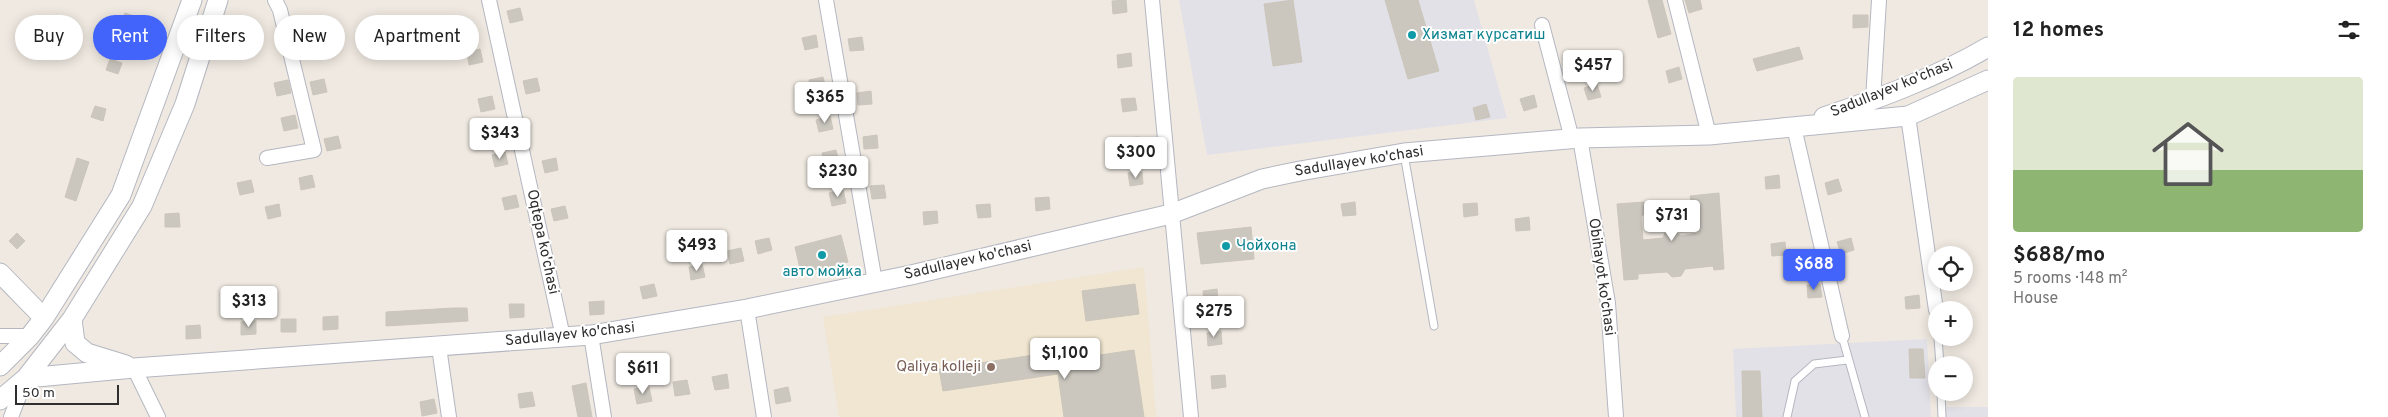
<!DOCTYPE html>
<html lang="en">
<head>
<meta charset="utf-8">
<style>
	body { margin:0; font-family:Overpass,sans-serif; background:#f6f6f6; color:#222; height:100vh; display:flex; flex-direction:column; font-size:19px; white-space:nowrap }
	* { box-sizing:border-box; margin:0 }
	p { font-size:16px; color:#767676 }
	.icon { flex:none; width:28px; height:28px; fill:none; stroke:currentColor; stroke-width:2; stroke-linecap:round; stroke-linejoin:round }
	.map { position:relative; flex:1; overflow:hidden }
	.panel { display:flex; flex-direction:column; background:#fff; width:400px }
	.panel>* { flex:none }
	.top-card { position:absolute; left:15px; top:15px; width:475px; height:45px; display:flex; gap:10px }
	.buttons { position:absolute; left:1928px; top:246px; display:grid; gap:10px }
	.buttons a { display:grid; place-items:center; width:45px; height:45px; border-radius:50%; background:#fff; box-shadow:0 2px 12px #0003; font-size:25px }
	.scale { position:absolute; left:15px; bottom:12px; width:104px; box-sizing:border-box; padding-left:5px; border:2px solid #2e2e2e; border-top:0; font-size:14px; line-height:18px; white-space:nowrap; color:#2e2e2e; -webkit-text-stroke:4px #fff; paint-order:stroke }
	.price { position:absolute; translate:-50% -42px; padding:0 11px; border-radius:5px; background:#fff; color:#222; font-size:16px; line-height:32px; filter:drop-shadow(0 1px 2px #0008) }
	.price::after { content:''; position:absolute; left:50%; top:30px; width:15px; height:11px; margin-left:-8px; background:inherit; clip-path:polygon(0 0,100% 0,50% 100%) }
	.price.active { background:#4264fb; color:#fff }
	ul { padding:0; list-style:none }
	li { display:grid; align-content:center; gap:10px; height:265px; padding:0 25px }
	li+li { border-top:1px solid #e0e0e0 }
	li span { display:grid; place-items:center; height:155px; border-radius:5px; color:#555 }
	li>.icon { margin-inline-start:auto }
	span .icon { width:90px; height:90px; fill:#fffc; stroke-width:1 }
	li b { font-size:21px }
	h2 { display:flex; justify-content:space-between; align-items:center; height:60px; padding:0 25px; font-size:21px }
	.tag { padding:0 18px; border-radius:22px; background:#fff; box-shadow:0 2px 12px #0003; font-size:18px; line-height:45px }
	.tag.active { background:#4264fb; color:#fff }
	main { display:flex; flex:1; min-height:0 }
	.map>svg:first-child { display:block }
	.industrial { fill:#e3e1e8 }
	.education { fill:#f0e6d1 }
	.building { fill:#cbc7bf; stroke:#cbc5ba }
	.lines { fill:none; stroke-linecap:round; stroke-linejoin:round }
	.lane-casing { stroke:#b4b7c1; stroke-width:9 }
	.street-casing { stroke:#b4b7c1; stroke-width:16 }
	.secondary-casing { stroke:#b4b7c1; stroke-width:21 }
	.lane { stroke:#fff; stroke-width:7 }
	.street { stroke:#fff; stroke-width:14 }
	.secondary { stroke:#fff; stroke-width:19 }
	.culture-dot { fill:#0f9aa8; stroke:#fff; stroke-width:2 }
	.education-dot { fill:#8d6e63; stroke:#fff; stroke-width:2 }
	.labels { text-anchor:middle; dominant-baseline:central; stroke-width:4; stroke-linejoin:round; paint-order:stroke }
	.culture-label { font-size:15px; fill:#0d838f; stroke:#fff; text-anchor:start }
	.street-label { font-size:15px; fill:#2e2e2e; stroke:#fff }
	.education-label { font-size:15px; fill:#785e54; stroke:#fff; text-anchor:end }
</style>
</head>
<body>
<main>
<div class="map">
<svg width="1988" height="417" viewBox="0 0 1988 417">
	<rect width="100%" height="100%" fill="#efe9e1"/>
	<path class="industrial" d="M1179,0h295l33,118 -300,37z
		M1927,339l4,78h-195l-3,-68z
		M1945,407h43v10h-42z"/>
	<path class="education" d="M1144,267l12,150h-317l-16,-100z"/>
	<path class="building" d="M1126,0l1,12 -14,2 -1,-13z
		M1293,0l9,62 -29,4 -9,-62z
		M1385,0h33l21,71 -31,8z
		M1648,0h14l9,34 -13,4z
		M1685,0h15l2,9 -13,4z
		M520,8l3,12 -13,3 -3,-12z
		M125,13l12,4 -4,11 -12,-4z
		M1853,15h15v12l-15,1z
		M314,27l2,12 -13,3 -3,-12z
		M816,35l2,12 -13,3 -3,-12z
		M862,37l2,13 -14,1 -2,-12z
		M1799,47l4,12 -46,12 -4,-12z
		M480,49l3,13 -14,3 -2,-13z
		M1131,53l1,13 -14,2 -1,-13z
		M110,59l12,4 -4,11 -12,-4z
		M1679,67l3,12 -13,4 -3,-12z
		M823,77l3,13 -14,3 -3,-13z
		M537,78l3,13 -14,3 -3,-13z
		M324,79l3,13 -14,3 -3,-13z
		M288,80l3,13 -14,3 -3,-13z
		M1597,84l4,13 -13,3 -4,-12z
		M871,91l1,13 -14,1 -1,-12z
		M1534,95l3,12 -13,4 -4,-12z
		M492,96l3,13 -14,3 -3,-13z
		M1135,98l2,12 -14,2 -2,-13z
		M1486,104l4,13 -14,3 -3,-12z
		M95,106l11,3 -3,12 -12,-4z
		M295,115l3,13 -14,3 -3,-13z
		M830,116l3,13 -14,3 -3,-12z
		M877,135l1,13 -14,1 -1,-12z
		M338,136l3,12 -14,3 -3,-12z
		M1139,137l1,13 -14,1 -1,-13z
		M836,150l3,13 -14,3 -3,-13z
		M505,152l3,12 -13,3 -3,-12z
		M77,158l12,4 -13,39 -11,-4z
		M556,158l2,12 -13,3 -3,-12z
		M1142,172l1,12 -13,2 -2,-13z
		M312,175l3,12 -14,3 -2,-12z
		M1779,175l1,13 -14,1 -1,-12z
		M1838,179l4,12 -14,4 -3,-12z
		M251,180l3,12 -14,3 -3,-12z
		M884,185l2,13 -14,1 -2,-13z
		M843,190l3,13 -14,3 -3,-13z
		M1719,193l5,76 -10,1 -1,-4 -28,3 -4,7 -9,1 -5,-5 -29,2v5l-14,1 -7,-76 27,-2 1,11 -4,4 2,23 20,-2 2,-5h11l5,3 17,-3 -2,-22 -4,-4 -2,-11z
		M516,195l3,12 -14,3 -3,-12z
		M1049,197l1,12 -14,2 -1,-13z
		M1355,202l1,13 -13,1 -2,-12z
		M1477,203l1,12 -14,2 -1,-13z
		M279,204l2,12 -13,3 -3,-12z
		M990,204l1,13 -13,1 -2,-13z
		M565,206l3,12 -14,3 -3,-12z
		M937,211l1,12 -14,2 -1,-13z
		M179,213l1,14h-15v-13z
		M1529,217l1,13 -14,1 -1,-12z
		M1251,227l3,32 -53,5 -4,-31z
		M17,233l8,8 -8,8 -8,-8z
		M841,235l7,27 -47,11 -6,-26z
		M769,238l3,12 -14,4 -3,-13z
		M1851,238l3,12 -13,4 -4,-12z
		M1785,242l1,13 -14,1 -1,-12z
		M741,248l3,13 -14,3 -3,-13z
		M702,264l3,13 -14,3 -2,-13z
		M654,284l3,12 -14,3 -3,-12z
		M1135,284l4,30 -53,7 -4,-30z
		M1820,284l2,13 -14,1 -1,-13z
		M1217,289l1,13 -14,1 -1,-12z
		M1919,295l1,13 -14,1 -1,-12z
		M604,301v13l-14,1 -1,-13z
		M509,304h15v13l-14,1z
		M453,308h14l1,13 -82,5v-14z
		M338,316v13l-15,1v-13z
		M281,319h15v13h-15z
		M256,321v13l-15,1v-13z
		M200,325l1,13 -15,1v-13z
		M1221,331l1,13 -14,2 -1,-13z
		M1055,346l9,3 7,-1 2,11 61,-9 10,67h-80l-6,-43 -115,17 -4,-22 102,-15z
		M1909,349h14l2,29h-15z
		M1742,371h18l2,46h-19z
		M727,374l2,14 -14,2 -3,-13z
		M1225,375l1,12 -14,2 -1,-13z
		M687,380l3,14 -15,2 -2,-14z
		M586,383l6,34h-14l-6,-31z
		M649,387l3,14 -15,3 -3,-15z
		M788,387l3,14 -15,3 -2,-14z
		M532,392l3,14 -15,2 -2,-14z
		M434,399l3,14 -15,3 -2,-14z"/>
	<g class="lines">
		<defs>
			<path id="lane" d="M1404,154l30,172
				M1842,336l23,81
				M1938,338l2,27
				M1941,392l1,25
				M1787,417l8,-36 19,-17 33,-4"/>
			<path id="street" d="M489,0l74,337
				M826,0l49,282
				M1152,0l39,417
				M1675,0l34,135
				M1542,25l30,114
				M1873,100l6,-100
				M1908,116l28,194
				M1794,127l48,209
				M1580,138l28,165 8,114
				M267,158l47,-8 -34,-140 -5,-10
				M747,309l17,108
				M591,335l13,82
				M0,336h30
				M439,347l10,70
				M134,368l24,49
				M11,417l15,-39"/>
			<path id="secondary" d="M1824,117c56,-19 113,-40 164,-70
				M0,273l44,45
				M72,319l3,24 12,10 39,12
				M0,366l30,-30 14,-18 77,-123 71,-195
				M26,378l108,-10 457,-33 156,-26 164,-34 260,-61 91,-35 38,-8 104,-18 176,-15 129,-3 199,-19 80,-36
				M0,400l26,-22 46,-59 70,-113 43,-102 33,-104"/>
		</defs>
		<use href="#lane" class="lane-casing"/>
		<use href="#street" class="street-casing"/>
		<use href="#secondary" class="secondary-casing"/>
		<use href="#lane" class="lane"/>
		<use href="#street" class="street"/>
		<use href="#secondary" class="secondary"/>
	</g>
	<g class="culture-dot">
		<circle cx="1412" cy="35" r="5"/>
		<circle cx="1226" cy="246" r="5"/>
		<circle cx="822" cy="255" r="5"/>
	</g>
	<circle class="education-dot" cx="991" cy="367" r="5"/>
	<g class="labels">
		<g class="culture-label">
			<text x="1422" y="35">Хизмат курсатиш</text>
			<text x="1236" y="246">Чойхона</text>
			<text x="822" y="272" text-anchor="middle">авто мойка</text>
		</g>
		<g class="street-label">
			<text transform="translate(1892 89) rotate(-22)">Sadullayev ko'chasi</text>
			<text transform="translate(1359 162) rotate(-9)">Sadullayev ko'chasi</text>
			<text transform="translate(542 242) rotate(78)">Oqtepa ko'chasi</text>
			<text transform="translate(968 261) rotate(-13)">Sadullayev ko'chasi</text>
			<text transform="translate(1601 277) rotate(82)">Obihayot ko'chasi</text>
			<text transform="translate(570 335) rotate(-6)">Sadullayev ko'chasi</text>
		</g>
		<g class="education-label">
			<text x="981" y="367">Qaliya kolleji</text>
		</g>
	</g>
</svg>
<div class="buttons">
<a><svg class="icon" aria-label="locate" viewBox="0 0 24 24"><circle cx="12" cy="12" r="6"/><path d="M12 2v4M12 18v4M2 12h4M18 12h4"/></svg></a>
<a>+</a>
<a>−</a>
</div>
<div class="scale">50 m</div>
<b class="price" style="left:1593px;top:92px">$457</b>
<b class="price" style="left:825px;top:124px">$365</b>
<b class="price" style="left:500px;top:160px">$343</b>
<b class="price" style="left:1136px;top:179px">$300</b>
<b class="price" style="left:838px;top:198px">$230</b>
<b class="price" style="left:1672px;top:242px">$731</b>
<b class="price" style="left:697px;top:272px">$493</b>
<b class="price active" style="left:1814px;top:291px">$688</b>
<b class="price" style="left:249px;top:328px">$313</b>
<b class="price" style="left:1214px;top:338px">$275</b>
<b class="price" style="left:1065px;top:380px">$1,100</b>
<b class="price" style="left:643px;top:395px">$611</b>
<div class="top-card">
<a class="tag">Buy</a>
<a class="tag active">Rent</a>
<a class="tag">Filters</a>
<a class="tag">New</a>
<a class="tag">Apartment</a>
</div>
</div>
<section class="panel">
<h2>12 homes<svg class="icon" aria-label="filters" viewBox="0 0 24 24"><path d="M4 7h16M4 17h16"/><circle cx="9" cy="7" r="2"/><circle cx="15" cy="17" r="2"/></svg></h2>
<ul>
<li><span style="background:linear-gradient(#dfe7d0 60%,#8fb573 0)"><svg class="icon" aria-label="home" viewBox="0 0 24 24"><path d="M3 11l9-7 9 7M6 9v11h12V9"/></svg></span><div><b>$688/mo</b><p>5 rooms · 148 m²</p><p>House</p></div></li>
</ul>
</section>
</main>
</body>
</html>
